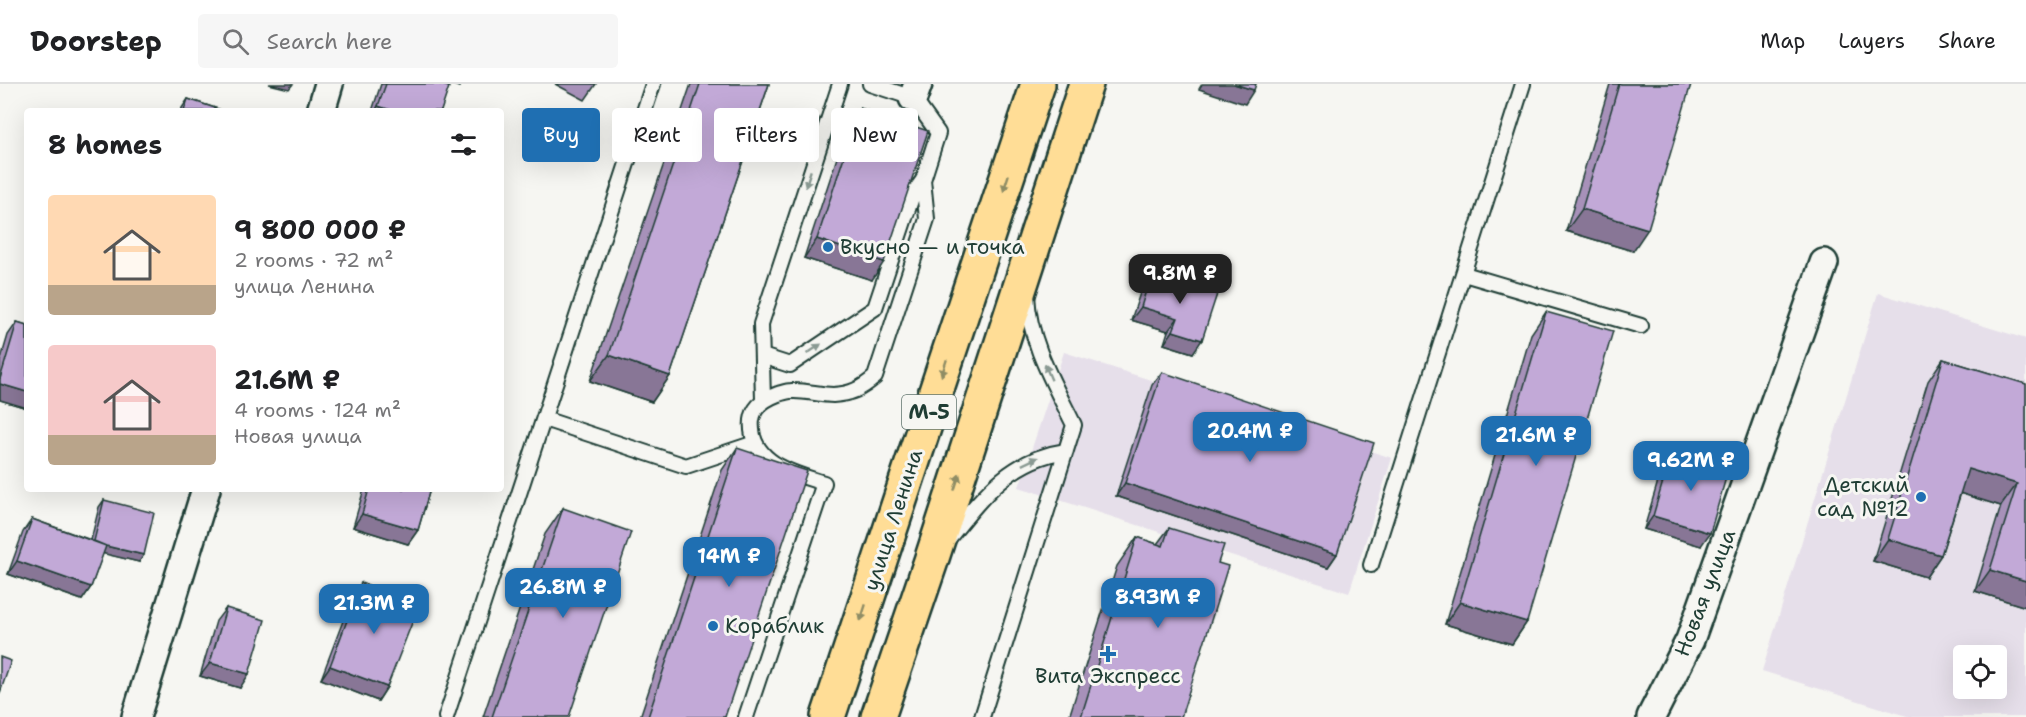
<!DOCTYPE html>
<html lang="en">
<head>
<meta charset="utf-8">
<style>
	body { margin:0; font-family:"Shantell Sans",sans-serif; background:#f6f6f6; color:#202124; height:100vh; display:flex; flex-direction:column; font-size:22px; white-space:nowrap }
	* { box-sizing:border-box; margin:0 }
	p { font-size:20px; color:#757577 }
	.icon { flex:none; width:33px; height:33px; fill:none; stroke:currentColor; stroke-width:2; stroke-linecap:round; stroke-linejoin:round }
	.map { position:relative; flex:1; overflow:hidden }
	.drawer { position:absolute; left:24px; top:24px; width:480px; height:384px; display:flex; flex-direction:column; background:#fff; border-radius:6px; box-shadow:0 6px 24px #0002 }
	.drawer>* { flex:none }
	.hud { position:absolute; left:522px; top:24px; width:570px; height:54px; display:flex; gap:12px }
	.buttons { position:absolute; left:1953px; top:561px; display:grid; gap:12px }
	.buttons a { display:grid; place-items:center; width:54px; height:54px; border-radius:6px; background:#fff; box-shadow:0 6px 24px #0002; font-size:30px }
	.price { position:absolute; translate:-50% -51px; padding:0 14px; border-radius:12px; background:#1f6fb2; color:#fff; font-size:20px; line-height:39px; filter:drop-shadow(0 2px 3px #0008) }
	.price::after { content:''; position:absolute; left:50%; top:36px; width:18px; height:14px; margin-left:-9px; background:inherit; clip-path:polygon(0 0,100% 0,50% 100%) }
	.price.selected { background:#222; color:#fff }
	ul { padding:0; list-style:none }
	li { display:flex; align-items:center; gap:18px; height:150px; padding:0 24px }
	li span { display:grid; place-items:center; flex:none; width:168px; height:120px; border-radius:6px; color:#555 }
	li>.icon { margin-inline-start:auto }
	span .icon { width:72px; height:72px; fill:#fffc; stroke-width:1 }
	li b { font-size:26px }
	h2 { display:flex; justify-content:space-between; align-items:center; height:72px; padding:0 24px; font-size:26px }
	.tag { padding:0 21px; border-radius:6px; background:#fff; box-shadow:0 6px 24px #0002; font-size:21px; line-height:54px }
	.tag.selected { background:#1f6fb2; color:#fff }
	header { display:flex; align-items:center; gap:36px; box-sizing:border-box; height:84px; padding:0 30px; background:#fff; border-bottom:2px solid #e0e0e0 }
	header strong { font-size:28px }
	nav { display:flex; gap:33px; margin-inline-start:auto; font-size:21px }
	.search { width:420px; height:54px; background:#f6f6f6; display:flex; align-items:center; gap:15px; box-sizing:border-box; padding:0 21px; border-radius:6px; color:#757577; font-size:22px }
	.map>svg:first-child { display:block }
	.built { fill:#e6dfea; fill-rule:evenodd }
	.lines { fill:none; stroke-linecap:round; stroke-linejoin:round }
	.lane-casing { stroke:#1f3d34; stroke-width:18 }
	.street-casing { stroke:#1f3d34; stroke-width:32 }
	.primary-casing { stroke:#1f3d34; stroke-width:38 }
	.lane { stroke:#f6f6f2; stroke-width:14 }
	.street { stroke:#f6f6f2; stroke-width:27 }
	.primary { stroke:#ffdd96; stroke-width:33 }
	.wall { fill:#a791b9; stroke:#1f3d34; stroke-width:1.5 }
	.shaded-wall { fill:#887696; stroke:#1f3d34; stroke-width:1.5 }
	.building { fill:#c2a9d7; stroke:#1f3d34; stroke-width:1.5 }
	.oneway { fill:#8a9a93 }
	.oneway2 { fill:#8f8d65 }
	.poi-dot { fill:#1f6fb2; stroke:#f6f6f2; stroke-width:2 }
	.labels { text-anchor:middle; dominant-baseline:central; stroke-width:6; stroke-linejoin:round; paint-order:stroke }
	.shield { fill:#f6f6f2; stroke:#60746d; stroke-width:1.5 }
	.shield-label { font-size:20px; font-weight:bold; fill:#1f3d34 }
	.poi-label { font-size:21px; fill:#1f3d34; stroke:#f6f6f2; text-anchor:start }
	.street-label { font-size:21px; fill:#1f3d34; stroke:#f6f6f2 }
</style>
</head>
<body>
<header>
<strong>Doorstep</strong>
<div class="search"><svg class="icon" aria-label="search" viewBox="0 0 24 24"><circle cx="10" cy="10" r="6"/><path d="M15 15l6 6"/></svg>Search here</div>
<nav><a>Map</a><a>Layers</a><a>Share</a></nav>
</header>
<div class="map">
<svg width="2026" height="633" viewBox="0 0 2026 633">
	<rect width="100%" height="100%" fill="#f6f6f2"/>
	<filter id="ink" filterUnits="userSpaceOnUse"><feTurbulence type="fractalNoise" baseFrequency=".0167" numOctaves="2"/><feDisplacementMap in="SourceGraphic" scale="12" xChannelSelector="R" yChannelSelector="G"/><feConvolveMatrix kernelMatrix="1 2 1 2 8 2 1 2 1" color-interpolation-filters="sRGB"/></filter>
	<g filter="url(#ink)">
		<path class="built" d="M1878,209l148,46v378h-116l-148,-46zM1964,572h32v32h-32z
			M1064,268l328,106 -43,135 -330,-106z"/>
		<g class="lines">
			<defs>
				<path id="lane" d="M1464,190l177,52
					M762,272l28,9 85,-57 38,-114 10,-14 15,-47 -25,-35 -43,-14
					M763,316l-2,-76 79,-240
					M544,335l142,47 69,-23
					M949,454c33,-41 61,-79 117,-87
					M1371,481l152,-481
					M446,633l207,-633
					M746,633l78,-234c-26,-8 -63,-17 -71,-47 -5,-23 4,-34 25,-42 4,-1 9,-3 13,-3 14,-1 28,4 42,4 18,-1 28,-6 42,-18l52,-158 -4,-39
					M982,633l92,-292c-20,-41 -45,-83 -47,-130"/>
				<path id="street" d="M913,14l5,-14
					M321,27l8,-27
					M136,633l70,-228
					M1651,633l39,-77 134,-377"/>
				<path id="primary" d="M828,633l210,-633
					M878,633l53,-156 155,-477"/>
			</defs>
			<use href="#lane" class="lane-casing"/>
			<use href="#street" class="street-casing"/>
			<use href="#primary" class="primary-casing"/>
			<use href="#lane" class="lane"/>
			<use href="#street" class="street"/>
			<use href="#primary" class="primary"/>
		</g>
		<path class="wall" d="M381,0h58l2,27h-69z
			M555,0h41l-11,16z
			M691,0h78l-99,292 -18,26 -62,-21z
			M1610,0h81l-58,167 -67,-20z
			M188,15l36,12h-44z
			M860,24l12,172 -68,-22 43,-131z
			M1151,190l66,20 -24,59 -29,-9 4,-13 -37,-11 11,-33z
			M1546,228l-19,310 -15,22 -67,-20 86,-290z
			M17,238l10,3v83l-27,-8v-38l8,-27z
			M1943,275l83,25v223l-51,-16 26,-85 -40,-13 -20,62 -15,22 -53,-16 55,-180z
			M1162,288l175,182 -9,13 -212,-71 36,-111z
			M737,364l-12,269h-85l82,-247z
			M1672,366l29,96 -57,-17 19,-65z
			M364,405h66l-12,41 -10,14 -55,-17z
			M104,416l35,62 -36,-9 -12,34 -9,13 -74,-26 15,-42 9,-13 59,21 8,-33z
			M563,424l6,209h-86l62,-183z
			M1169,444l49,35 -37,154h-112l48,-151 20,-29 20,7z
			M361,499l26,104 -9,14 -57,-22 31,-82z
			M226,524l14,80 -40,-12 16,-55z"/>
		<path class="shaded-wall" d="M269,0h24l-4,5z
			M451,0h10l-2,3z
			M1202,0h32l20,6 -9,14 -46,-15z
			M378,22l16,5h-19z
			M1582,125l66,20 -15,22 -67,-20z
			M817,155l67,23 -12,18 -68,-22z
			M1141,223l37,11 -10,13 -37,-11z
			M1173,247l29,9 -9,13 -29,-9z
			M609,271l61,21 -18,26 -62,-21z
			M0,300l27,8v16l-27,-8z
			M1968,385l49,15 -16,22 -48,-15z
			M1125,399l212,71 -9,13 -212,-71z
			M362,430l56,16 -10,14 -55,-17z
			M1653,432l57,17 -9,13 -57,-17z
			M1888,455l53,16 -15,22 -53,-16z
			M93,459l51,12 -5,7 -51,-12z
			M17,477l74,26 -9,13 -74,-26z
			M1990,486l36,11v26l-51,-16z
			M1460,518l67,20 -15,22 -67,-20z
			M210,579l39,11 -9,14 -40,-12z
			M330,582l57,21 -9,14 -57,-22z"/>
		<path class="building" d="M386,0h53l10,3 -8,24h-47l-16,-5z
			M700,0h69l-99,292 -61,-21z
			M1234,0h22l-2,6z
			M1619,0h72l-43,145 -66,-20z
			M188,15l36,12h-40z
			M860,24l68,23 -44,131 -67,-23z
			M1151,190l66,20 -15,46 -29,-9 5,-13 -37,-11z
			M1546,228l67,19 -86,291 -67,-20z
			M17,238l10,3v67l-27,-8v-5z
			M1943,275l83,25v197l-36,-11 27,-86 -49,-15 -27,86 -53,-16z
			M1162,288l212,71 -37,111 -212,-71z
			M737,364l70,23 -82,246h-77z
			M1672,366l57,17 -19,66 -57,-17z
			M369,405h61l-12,41 -56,-16z
			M104,416l50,13 -10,42 -38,-9 -12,-5z
			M563,424l68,24 -62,185h-77z
			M32,435l74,27 -15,41 -74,-26z
			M1169,444l55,17 -6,18 10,3 -47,151h-100l56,-180 26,9z
			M361,499l58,22 -32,82 -57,-21z
			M226,524l39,12 -16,54 -39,-11z
			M0,573l11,4 -11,32z"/>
		<defs><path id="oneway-solid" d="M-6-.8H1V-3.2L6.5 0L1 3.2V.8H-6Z" transform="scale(1.5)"/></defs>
		<g class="oneway">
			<use href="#oneway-solid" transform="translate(808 95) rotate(108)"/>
			<use href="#oneway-solid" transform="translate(814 265) rotate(-34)"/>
			<use href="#oneway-solid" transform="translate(1048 288) rotate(-113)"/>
			<use href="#oneway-solid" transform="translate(1030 377) rotate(-25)"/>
		</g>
		<g class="oneway2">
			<use href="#oneway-solid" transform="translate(1006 99) rotate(108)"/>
			<use href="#oneway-solid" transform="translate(944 284) rotate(108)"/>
			<use href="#oneway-solid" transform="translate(957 398) rotate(-72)"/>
			<use href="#oneway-solid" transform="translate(863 529) rotate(108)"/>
		</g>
	</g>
	<g class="poi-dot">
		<circle cx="828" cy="163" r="6"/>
		<circle cx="1921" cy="413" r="6"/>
		<circle cx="713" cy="542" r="6"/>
		<path d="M1105 561h6v6h6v6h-6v6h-6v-6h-6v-6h6z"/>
	</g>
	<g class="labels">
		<rect class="shield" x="902" y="311" width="54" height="34" rx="4.5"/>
		<g class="shield-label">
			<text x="929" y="328">М-5</text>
		</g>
		<g class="poi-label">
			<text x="840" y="163">Вкусно — и точка</text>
			<text x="1909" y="401" text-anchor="end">Детский<tspan x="1909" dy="24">сад №12</tspan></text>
			<text x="725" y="542">Кораблик</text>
			<text x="1108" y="592" text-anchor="middle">Вита Экспресс</text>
		</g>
		<g class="street-label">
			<text transform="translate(893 436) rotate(-72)">улица Ленина</text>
			<text transform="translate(1705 509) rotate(-69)">Новая улица</text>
		</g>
	</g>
</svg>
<div class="buttons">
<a><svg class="icon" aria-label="locate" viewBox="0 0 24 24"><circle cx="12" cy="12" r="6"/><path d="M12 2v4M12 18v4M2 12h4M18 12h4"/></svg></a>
</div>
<b class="price selected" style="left:1180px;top:221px">9.8M ₽</b>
<b class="price" style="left:1250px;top:379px">20.4M ₽</b>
<b class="price" style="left:1536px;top:383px">21.6M ₽</b>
<b class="price" style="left:1691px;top:408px">9.62M ₽</b>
<b class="price" style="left:729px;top:504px">14M ₽</b>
<b class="price" style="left:563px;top:535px">26.8M ₽</b>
<b class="price" style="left:1158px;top:545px">8.93M ₽</b>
<b class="price" style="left:374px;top:551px">21.3M ₽</b>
<div class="hud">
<a class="tag selected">Buy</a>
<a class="tag">Rent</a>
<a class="tag">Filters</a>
<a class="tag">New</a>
</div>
<section class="drawer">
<h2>8 homes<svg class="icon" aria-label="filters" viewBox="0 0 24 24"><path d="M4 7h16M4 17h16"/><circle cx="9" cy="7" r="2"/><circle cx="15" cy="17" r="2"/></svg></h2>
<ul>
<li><span style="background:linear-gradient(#ffd9b3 75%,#b9a48a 0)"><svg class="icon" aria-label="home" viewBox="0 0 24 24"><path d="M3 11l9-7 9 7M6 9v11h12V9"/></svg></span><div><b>9 800 000 ₽</b><p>2 rooms · 72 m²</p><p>улица Ленина</p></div></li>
<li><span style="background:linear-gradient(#f6c9c9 75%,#b9a48a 0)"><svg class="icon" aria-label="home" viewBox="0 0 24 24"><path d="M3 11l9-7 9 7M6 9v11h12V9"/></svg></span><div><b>21.6M ₽</b><p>4 rooms · 124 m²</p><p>Новая улица</p></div></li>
</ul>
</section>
</div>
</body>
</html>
